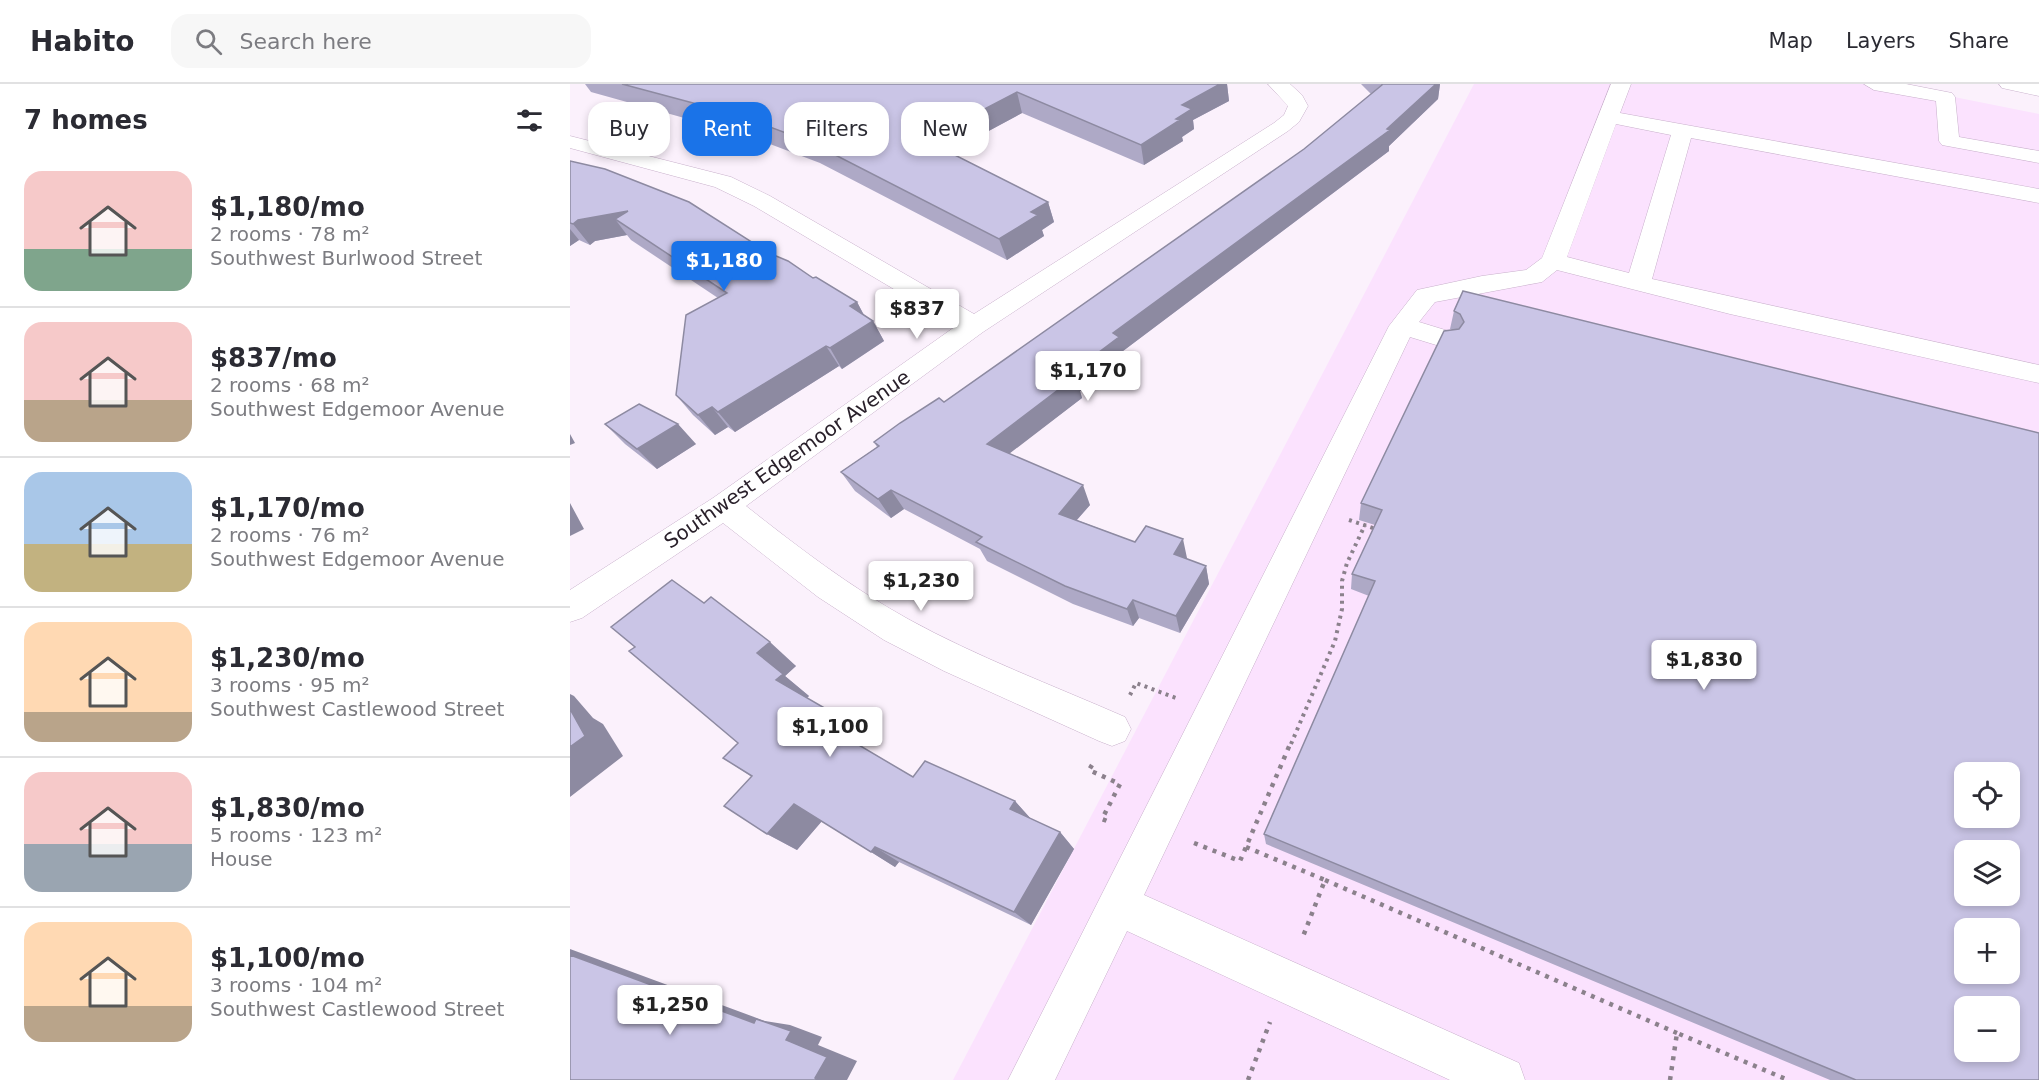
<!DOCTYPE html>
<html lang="en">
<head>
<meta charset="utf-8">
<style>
	body { margin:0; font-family:"DejaVu Sans",sans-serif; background:#f7f7f7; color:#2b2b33; height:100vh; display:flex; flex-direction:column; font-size:22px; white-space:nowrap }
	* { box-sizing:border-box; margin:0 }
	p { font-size:20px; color:#7c7c81 }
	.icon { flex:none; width:33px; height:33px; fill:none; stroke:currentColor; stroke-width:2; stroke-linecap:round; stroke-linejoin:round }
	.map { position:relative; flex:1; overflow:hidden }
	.panel { display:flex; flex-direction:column; background:#fff; width:570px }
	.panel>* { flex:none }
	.guide { position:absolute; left:18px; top:18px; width:570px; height:54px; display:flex; gap:12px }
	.tools { position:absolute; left:1384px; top:678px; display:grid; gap:12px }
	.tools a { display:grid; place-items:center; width:66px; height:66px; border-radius:12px; background:#fff; box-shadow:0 3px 9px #0003; font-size:30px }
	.price { position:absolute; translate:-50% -51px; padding:0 14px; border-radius:6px; background:#fff; color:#222; font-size:20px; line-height:39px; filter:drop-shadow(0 2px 3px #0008) }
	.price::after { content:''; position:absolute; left:50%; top:36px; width:18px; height:14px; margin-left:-9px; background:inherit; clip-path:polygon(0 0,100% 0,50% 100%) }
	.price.on { background:#1a73e8; color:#fff }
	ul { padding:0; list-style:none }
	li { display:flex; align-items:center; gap:18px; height:150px; padding:0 24px }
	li+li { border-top:2px solid #e1e1e2 }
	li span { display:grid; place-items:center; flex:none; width:168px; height:120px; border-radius:18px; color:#555 }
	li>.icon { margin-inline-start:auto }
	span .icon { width:72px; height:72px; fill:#fffc; stroke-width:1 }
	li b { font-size:26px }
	h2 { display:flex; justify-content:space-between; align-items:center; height:72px; padding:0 24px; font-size:26px }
	.chip { padding:0 21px; border-radius:18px; background:#fff; box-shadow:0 3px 9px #0003; font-size:21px; line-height:54px }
	.chip.on { background:#1a73e8; color:#fff }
	header { display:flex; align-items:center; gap:36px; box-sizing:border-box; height:84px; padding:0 30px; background:#fff; border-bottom:2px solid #e1e1e2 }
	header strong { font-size:28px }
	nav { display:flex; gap:33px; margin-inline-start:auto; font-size:21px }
	.search { width:420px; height:54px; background:#f7f7f7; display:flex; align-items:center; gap:15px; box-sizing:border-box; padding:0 21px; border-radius:18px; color:#7c7c81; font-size:22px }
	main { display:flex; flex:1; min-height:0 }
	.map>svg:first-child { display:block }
	.built { fill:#fbe2fe; fill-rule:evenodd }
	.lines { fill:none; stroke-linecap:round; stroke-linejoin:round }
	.minor-casing { stroke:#c8b0cb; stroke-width:1 }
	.major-casing { stroke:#c8b0cb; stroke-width:1 }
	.path-far1 { stroke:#8b818c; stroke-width:4; stroke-dasharray:3 4.5; stroke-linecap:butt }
	.path { stroke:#8b818c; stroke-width:4.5; stroke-dasharray:4 6; stroke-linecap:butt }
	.minor { fill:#fff; fill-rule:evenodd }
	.major { fill:#fff; fill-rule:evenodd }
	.wall { fill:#aea9c6 }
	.shaded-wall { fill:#8d8aa1 }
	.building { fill:#cac5e6; stroke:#8d8aa1; stroke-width:1.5; fill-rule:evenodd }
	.labels { text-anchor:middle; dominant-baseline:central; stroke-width:6; stroke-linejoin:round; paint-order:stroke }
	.street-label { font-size:20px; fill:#29202a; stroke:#fff }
</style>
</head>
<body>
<header>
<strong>Habito</strong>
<div class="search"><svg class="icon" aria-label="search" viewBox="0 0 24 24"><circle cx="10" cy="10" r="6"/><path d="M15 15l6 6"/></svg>Search here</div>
<nav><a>Map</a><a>Layers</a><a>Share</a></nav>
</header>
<main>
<section class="panel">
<h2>7 homes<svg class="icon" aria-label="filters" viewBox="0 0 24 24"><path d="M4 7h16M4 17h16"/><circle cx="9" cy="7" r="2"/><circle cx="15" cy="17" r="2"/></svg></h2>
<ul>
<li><span style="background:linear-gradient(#f6c9c9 65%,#7fa58c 0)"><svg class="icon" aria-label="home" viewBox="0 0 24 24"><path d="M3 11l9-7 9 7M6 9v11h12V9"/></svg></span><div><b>$1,180/mo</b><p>2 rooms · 78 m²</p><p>Southwest Burlwood Street</p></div></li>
<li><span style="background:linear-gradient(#f6c9c9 65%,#b9a48a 0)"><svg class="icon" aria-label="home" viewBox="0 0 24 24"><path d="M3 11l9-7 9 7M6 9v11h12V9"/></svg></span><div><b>$837/mo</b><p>2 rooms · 68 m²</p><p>Southwest Edgemoor Avenue</p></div></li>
<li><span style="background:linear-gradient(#a9c7e8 60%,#c2b280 0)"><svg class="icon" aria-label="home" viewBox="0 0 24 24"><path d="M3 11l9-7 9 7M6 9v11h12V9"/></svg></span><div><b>$1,170/mo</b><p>2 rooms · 76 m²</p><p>Southwest Edgemoor Avenue</p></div></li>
<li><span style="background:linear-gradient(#ffd9b3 75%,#b9a48a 0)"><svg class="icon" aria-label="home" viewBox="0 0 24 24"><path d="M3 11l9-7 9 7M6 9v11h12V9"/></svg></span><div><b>$1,230/mo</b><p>3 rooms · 95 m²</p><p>Southwest Castlewood Street</p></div></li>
<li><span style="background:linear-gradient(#f6c9c9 60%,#9aa5b1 0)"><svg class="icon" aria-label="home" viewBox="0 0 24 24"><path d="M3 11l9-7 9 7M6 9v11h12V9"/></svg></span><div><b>$1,830/mo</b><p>5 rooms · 123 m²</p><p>House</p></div></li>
<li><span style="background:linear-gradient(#ffd9b3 70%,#b9a48a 0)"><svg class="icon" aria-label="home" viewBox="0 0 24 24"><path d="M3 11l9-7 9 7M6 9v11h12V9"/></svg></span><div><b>$1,100/mo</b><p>3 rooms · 104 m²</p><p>Southwest Castlewood Street</p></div></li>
</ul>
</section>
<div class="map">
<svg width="1469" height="996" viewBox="0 0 1469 996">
	<rect width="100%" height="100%" fill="#fbf1fc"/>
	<path class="built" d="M904,0h415l150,30v966h-1086zM1395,688h45v46h-45zM1395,766h45v46h-45zM1395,844h45v46h-45zM1395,922h45v46h-45z"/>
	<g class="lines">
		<defs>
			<path id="minor" d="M698,0h22l12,11 6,11 -9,16 -11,9 -305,201 -237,174c52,41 104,81 162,113 69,38 144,66 217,98l6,12 -6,12 -13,5 -13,-5 -155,-70 -60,-31 -66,-43 -95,-74 -141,95 -12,4v-32l143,-92 243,-172 -202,-120 -39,-19 -145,-39v-12l161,41 39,19 204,118 300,-191 10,-8 4,-9z
				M1041,0h20l-11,29 419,76v14l-348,-65 -39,141 387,86v18l-309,-69 -173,-44 -15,12 -107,20 -16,20 36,11 4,6 -4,6 -9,3 -36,-11 -266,558 375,168 6,17h-75l-323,-149 -72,149h-47l381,-754 28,-36 65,-14 44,-6 16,-12zM1046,40l55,11 -42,138 -62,-16z
				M1294,0h42l46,9 3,4 4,40 80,14v12l-97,-18 -3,-4 -3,-40 -62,-11z"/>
			<path id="major" d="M1429,0h40v12l-37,-8z"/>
		</defs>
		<use href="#minor" class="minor-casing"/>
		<use href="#major" class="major-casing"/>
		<path class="path-far1" d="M779,436l27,9
			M560,611l6,-12 40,15
			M721,660l44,-103 7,-32v-28l5,-18 18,-38"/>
		<path class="path" d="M522,681l-3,5 31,14 -18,35 10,4
			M624,759l46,18 51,-119
			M676,763l79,33 -23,59
			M755,796l352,153
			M678,996l22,-58
			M1100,996l7,-47 111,47"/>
		<use href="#minor" class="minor"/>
		<use href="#major" class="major"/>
	</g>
	<path class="wall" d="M15,0h642l2,17 -36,19 1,9 -12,8 1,4 -39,24 -122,-52 -73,39 99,50 6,20 -12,8 2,6 -37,24 -187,-97 -71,-27 -158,-44z
		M791,0h79l-2,15 -49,47v5l-266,200 1,6 -44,34 2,7 -73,55 81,52 -13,15 58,22 52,16 -1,1 20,7 3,18 -29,49 -41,-15 -6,8 -60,-22 -86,-43 -7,-12 -76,-40 -13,9 -36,-27 -14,-19 36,-25 -3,-5 70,-40 360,-253 67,-55z
		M0,77l199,92 88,49 7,13 9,6 11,20 -42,28 -3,-3 -104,66 -7,-5 -13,8 -22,-20 -17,-20 42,-97 -87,-58 -4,-5 -32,6 -5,4 -11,-5 -9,6z
		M893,207l576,789h-209l-564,-236 -2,-10 105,-238 -18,-7 1,-15 23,-49 -16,-5 2,-17 91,-173 -2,-1 4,-18z
		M35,340l91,20 -39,25 -32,-25z
		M134,519l92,63 -11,10 24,20 -2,2 33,19 24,21 -6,7 55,32 102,24 16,18 29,13 14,17 -43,76 -132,-63 -4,5 -73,-46 -25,29 -30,-16 -15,-57 -29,-19 15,-15z"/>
	<path class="shaded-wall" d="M650,0h7l2,17 -36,19 1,9 -12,8 1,4 -39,24 -3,-20 35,-26 6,-14z
		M866,0h4l-2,15 -49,47v5l-266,200 1,6 -44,34 2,7 -86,66 -9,-20 83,-70 43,-41 274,-204z
		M447,8l5,21 -89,48 -8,-21z
		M478,118l6,20 -12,8 2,6 -37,24 -8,-21 32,-27z
		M58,127l-13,8 12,16 -32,6 -5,4 -17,-21 5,-4z
		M0,145l9,11 -9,6z
		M287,218l11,21 -18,-17z
		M303,237l11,20 -42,28 -12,-21z
		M256,262l13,20 -104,66 -17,-20z
		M142,323l16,20 -13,8 -17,-20z
		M108,340l18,20 -39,25 -20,-20z
		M0,350l5,9 -5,2z
		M513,401l7,20 -24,27 -7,-18z
		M321,406l13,19 -13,9 -13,-19z
		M0,419l14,26 -14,7z
		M613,455l4,19 -9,15 -4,-19z
		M636,482l3,18 -29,49 -4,-17z
		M563,516l6,18 -6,8 -6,-17z
		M200,558l26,24 -11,10 24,20 -7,6 -26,-22 -19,-27z
		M0,610l4,2 19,22 10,6 20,32 -53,41z
		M270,633l24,21 -9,11 -25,-21z
		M445,717l16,18 -21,-10z
		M224,720l28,17 -25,29 -30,-16z
		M490,748l14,17 -43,76 -17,-13z
		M305,763l24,15 -4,5 -24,-15z
		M0,865l195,72 25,4 32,12 -4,8 39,16 -10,19h-29l-3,-2 -29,-38 -32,-17 -184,-68z"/>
	<path class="building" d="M52,0h598l-38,21 10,4 -16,10 4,1 -39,25 -124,-53 -92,48 123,62 -17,10 7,3 -39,24 -189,-97 -72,-27z
		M812,0h54l-49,45 3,1 -277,203 6,4 -49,37 5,3 -88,67 96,41 -24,29 76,28 11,-16 37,13 -9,15 32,12 -30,50 -43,-16 -6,9 -62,-23 -89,-44 6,-5 -91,-47 -13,9 -37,-27 38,-26 -5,-4 26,-19 39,-25 5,4 360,-253 78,-64z
		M0,77l35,8 84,33 80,51 19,8 25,17 3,-1 41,25 -7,4 23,15 -43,27 -4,-2 -108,66 -6,-5 -14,8 -22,-20 10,-80 41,-22 -112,-74 13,-8 -50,9 -5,4 -3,-1z
		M893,207l576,142v647h-183l-592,-246 111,-253 -23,-7 30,-64 -21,-7 83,-172 15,-2 5,-7 -4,-8 -6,-3zM1395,688h45v46h-45zM1395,766h45v46h-45zM1395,844h45v46h-45zM1395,922h45v46h-45z
		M69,320l39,20 -41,25 -32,-25z
		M102,496l32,23 7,-6 59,45 -13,11 26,21 -7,6 64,37 -10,11 83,49 12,-16 90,40 -5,8 50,23 -46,80 -139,-65 -4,5 -77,-48 -27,30 -43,-28 28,-30 -29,-18 15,-15 -109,-92 6,-4 -24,-20z
		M0,625l15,27 -15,11z
		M0,871l184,68 2,-4 35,12 -5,9 41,17 -12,21 3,2h-248z"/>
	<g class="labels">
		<g class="street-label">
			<text transform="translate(217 375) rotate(-35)">Southwest Edgemoor Avenue</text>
		</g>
	</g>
</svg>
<div class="tools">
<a><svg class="icon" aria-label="locate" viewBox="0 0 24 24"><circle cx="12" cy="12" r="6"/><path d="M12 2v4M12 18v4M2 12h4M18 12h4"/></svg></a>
<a><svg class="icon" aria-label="layers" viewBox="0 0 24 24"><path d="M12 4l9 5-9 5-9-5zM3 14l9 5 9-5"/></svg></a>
<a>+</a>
<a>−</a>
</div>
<b class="price on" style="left:154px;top:208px">$1,180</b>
<b class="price" style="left:347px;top:256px">$837</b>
<b class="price" style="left:518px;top:318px">$1,170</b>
<b class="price" style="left:351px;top:528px">$1,230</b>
<b class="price" style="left:1134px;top:607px">$1,830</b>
<b class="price" style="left:260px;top:674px">$1,100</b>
<b class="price" style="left:100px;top:952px">$1,250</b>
<div class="guide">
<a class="chip">Buy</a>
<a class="chip on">Rent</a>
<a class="chip">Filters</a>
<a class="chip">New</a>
</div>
</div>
</main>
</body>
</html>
